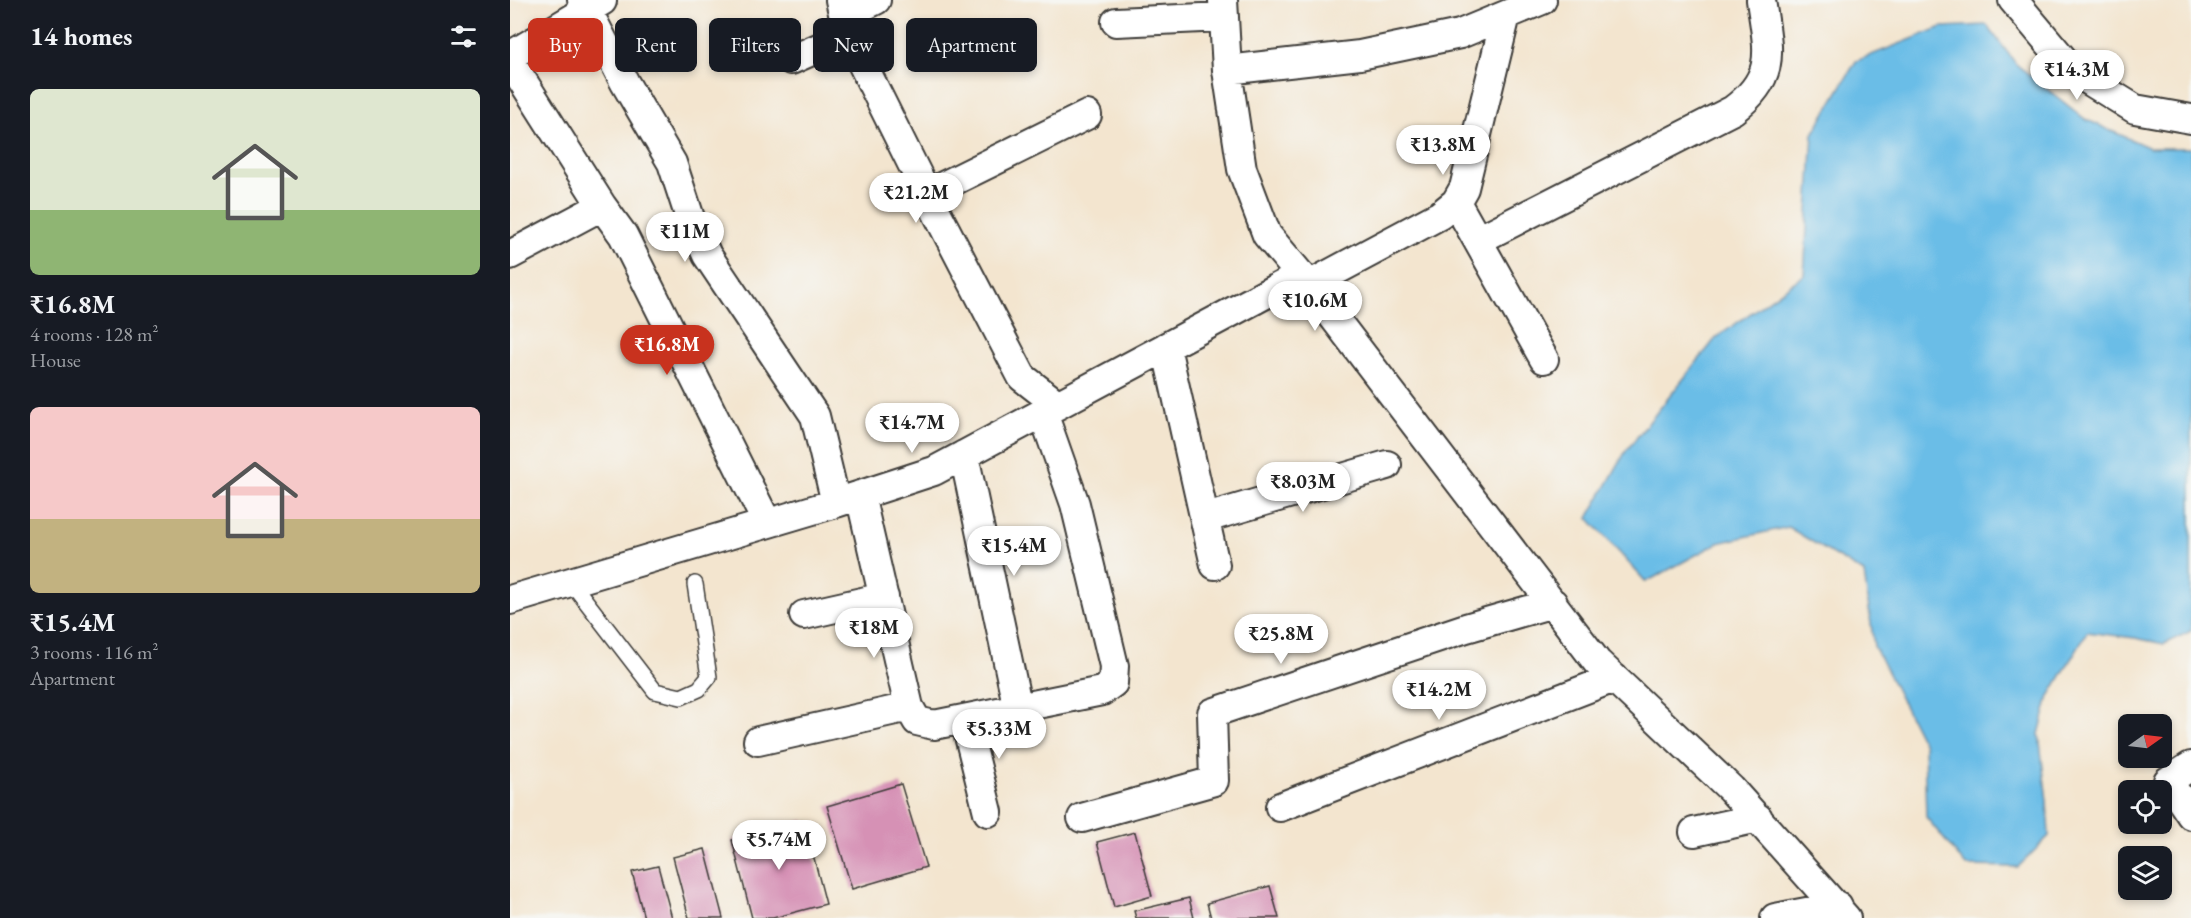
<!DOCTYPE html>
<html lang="en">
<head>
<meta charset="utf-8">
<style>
	body { margin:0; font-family:"EB Garamond",serif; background:#20242c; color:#f1f3f6; height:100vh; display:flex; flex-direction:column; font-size:22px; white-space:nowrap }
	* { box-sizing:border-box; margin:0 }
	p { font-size:20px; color:#9ea1a6 }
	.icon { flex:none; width:33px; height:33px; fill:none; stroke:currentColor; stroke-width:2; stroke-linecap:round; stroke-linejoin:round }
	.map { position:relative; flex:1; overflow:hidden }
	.panel { display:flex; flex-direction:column; background:#171b24; width:510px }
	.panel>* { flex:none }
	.guide { position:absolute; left:18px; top:18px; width:570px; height:54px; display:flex; gap:12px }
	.needle { width:39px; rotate:76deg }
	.buttons { position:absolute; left:1608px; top:714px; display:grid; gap:12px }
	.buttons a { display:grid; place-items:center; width:54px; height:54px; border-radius:9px; background:#171b24; box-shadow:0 3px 9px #0003; font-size:30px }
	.price { position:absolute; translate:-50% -51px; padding:0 14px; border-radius:21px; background:#fff; color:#222; font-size:20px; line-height:39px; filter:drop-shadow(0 2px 3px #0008) }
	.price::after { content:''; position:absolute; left:50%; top:36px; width:18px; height:14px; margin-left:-9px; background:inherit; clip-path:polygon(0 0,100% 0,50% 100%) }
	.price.current { background:#c8321e; color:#fff }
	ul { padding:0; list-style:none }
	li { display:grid; align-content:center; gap:12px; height:318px; padding:0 30px }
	li span { display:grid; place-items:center; height:186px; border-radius:9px; color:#555 }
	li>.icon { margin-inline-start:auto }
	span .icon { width:108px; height:108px; fill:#fffc; stroke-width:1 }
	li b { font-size:26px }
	h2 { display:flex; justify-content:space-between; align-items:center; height:72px; padding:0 30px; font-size:26px }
	.tag { padding:0 21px; border-radius:9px; background:#171b24; box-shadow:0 3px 9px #0003; font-size:21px; line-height:54px }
	.tag.current { background:#c8321e; color:#fff }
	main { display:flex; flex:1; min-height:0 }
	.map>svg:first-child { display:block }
	.water { fill:#6bbde7; stroke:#446c82; stroke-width:1.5 }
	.building { fill:#d691b5 }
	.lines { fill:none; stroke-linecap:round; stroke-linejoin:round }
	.service-casing { stroke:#3c3a37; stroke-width:18 }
	.minor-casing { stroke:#3c3a37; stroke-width:32 }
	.service { stroke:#fff; stroke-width:15 }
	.minor { stroke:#fff; stroke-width:28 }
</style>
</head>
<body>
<main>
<section class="panel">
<h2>14 homes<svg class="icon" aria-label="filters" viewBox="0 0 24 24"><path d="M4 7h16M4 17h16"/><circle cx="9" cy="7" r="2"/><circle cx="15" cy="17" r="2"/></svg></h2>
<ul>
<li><span style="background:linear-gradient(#dfe7d0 65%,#8fb573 0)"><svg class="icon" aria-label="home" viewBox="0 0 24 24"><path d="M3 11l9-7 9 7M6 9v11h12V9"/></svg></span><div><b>₹16.8M</b><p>4 rooms · 128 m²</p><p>House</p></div></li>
<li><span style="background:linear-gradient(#f6c9c9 60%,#c2b280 0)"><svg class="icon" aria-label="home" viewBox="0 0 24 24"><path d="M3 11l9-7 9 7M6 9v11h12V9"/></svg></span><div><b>₹15.4M</b><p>3 rooms · 116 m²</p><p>Apartment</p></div></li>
</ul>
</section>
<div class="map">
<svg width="1681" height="918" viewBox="0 0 1681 918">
	<rect width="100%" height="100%" fill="#f6f6f2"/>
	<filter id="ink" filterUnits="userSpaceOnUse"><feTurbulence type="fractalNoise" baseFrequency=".0167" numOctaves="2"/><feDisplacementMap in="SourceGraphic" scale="12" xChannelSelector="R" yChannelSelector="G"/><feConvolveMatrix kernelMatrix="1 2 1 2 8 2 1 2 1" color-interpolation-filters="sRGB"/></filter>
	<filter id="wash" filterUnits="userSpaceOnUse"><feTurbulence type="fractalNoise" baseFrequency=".008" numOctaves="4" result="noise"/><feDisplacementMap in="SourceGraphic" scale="24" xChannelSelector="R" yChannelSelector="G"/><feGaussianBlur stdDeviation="1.35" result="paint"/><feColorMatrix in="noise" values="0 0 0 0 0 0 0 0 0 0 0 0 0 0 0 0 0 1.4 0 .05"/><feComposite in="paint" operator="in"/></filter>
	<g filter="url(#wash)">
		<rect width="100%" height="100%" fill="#f3e5cf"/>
		<path class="water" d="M1477,25l29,39 69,55 65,29h41v483l-27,13 -29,-6 -48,-6 -38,64 -10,38 8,67 2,35 -31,31 -52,-1 -40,-49 -2,-72 -50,-99 -10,-73 -76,-46 -70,16 -72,39 -58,-64 38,-67 90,-113 88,-63 9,-141 43,-73 86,-34z"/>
		<g id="blocks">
			<path class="building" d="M391,784l25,83 -74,22 -25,-83z
				M294,820l22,84 -53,14h-21l-20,-78z
				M625,832l17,64 -38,11 -17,-65z
				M195,849l18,69h-34l-16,-61z
				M148,866l14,52h-28l-12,-46z
				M760,886l9,32h-68l-4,-15z
				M679,898l5,20h-58l-2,-7z"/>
		</g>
	</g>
	<g filter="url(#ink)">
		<use href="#blocks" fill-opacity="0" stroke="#3c3a37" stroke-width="1.5"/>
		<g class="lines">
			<defs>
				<path id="service" d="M61,582l84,109 26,6 18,-8 10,-12 -14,-93"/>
				<path id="minor" d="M72,0l43,83 47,80 18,55 17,37 108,161 21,87
					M330,0l8,35 79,159 95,183 36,28
					M713,0l4,70 15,99 25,66 42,50 288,377 134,127 115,129
					M1503,0l59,70 63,39 56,10
					M334,16l32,-16
					M606,22l108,-5
					M0,56l92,-55
					M281,60l57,-25
					M0,61l92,145 -92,49
					M717,70l133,-15 100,-21 82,-34
					M417,194l160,-79
					M946,202l88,157
					M92,206l21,29 144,288
					M968,240l255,-130c45,-34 35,-60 28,-110
					M799,285l131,-70 16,-13 8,-14 42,-173
					M656,347l49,218
					M454,455l54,254
					M696,518l181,-53
					M0,600l326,-97 98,-32 367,-196
					M294,615l80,-18
					M399,707l8,14 17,4 168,-34 11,-8 1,-17 -39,-162 -32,-91
					M455,720l23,92
					M248,741l151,-34 -49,-212
					M1681,766l-23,15 23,34
					M770,807l334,-129
					M572,818l132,-37 -2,-68 254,-85 87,-25
					M1184,832l64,-14
					M1265,918l63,-12"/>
			</defs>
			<use href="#service" class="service-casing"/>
			<use href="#minor" class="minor-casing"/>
			<use href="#service" class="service"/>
			<use href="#minor" class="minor"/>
		</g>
	</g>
</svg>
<div class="buttons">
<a><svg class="needle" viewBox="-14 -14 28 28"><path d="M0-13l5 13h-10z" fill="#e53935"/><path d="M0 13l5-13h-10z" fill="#9ea1a6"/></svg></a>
<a><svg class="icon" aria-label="locate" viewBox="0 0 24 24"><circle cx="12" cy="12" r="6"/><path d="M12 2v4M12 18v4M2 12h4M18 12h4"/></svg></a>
<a><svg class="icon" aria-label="layers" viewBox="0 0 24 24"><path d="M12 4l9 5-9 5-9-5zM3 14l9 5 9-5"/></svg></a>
</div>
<b class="price" style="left:1567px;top:101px">₹14.3M</b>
<b class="price" style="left:933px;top:176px">₹13.8M</b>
<b class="price" style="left:406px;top:224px">₹21.2M</b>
<b class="price" style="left:175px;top:263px">₹11M</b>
<b class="price" style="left:805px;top:332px">₹10.6M</b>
<b class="price current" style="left:157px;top:376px">₹16.8M</b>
<b class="price" style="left:402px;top:454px">₹14.7M</b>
<b class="price" style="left:793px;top:513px">₹8.03M</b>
<b class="price" style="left:504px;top:577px">₹15.4M</b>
<b class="price" style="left:364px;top:659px">₹18M</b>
<b class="price" style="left:771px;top:665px">₹25.8M</b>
<b class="price" style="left:929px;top:721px">₹14.2M</b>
<b class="price" style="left:489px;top:760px">₹5.33M</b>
<b class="price" style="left:269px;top:871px">₹5.74M</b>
<div class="guide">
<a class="tag current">Buy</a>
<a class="tag">Rent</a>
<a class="tag">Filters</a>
<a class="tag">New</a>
<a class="tag">Apartment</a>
</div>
</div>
</main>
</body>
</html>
